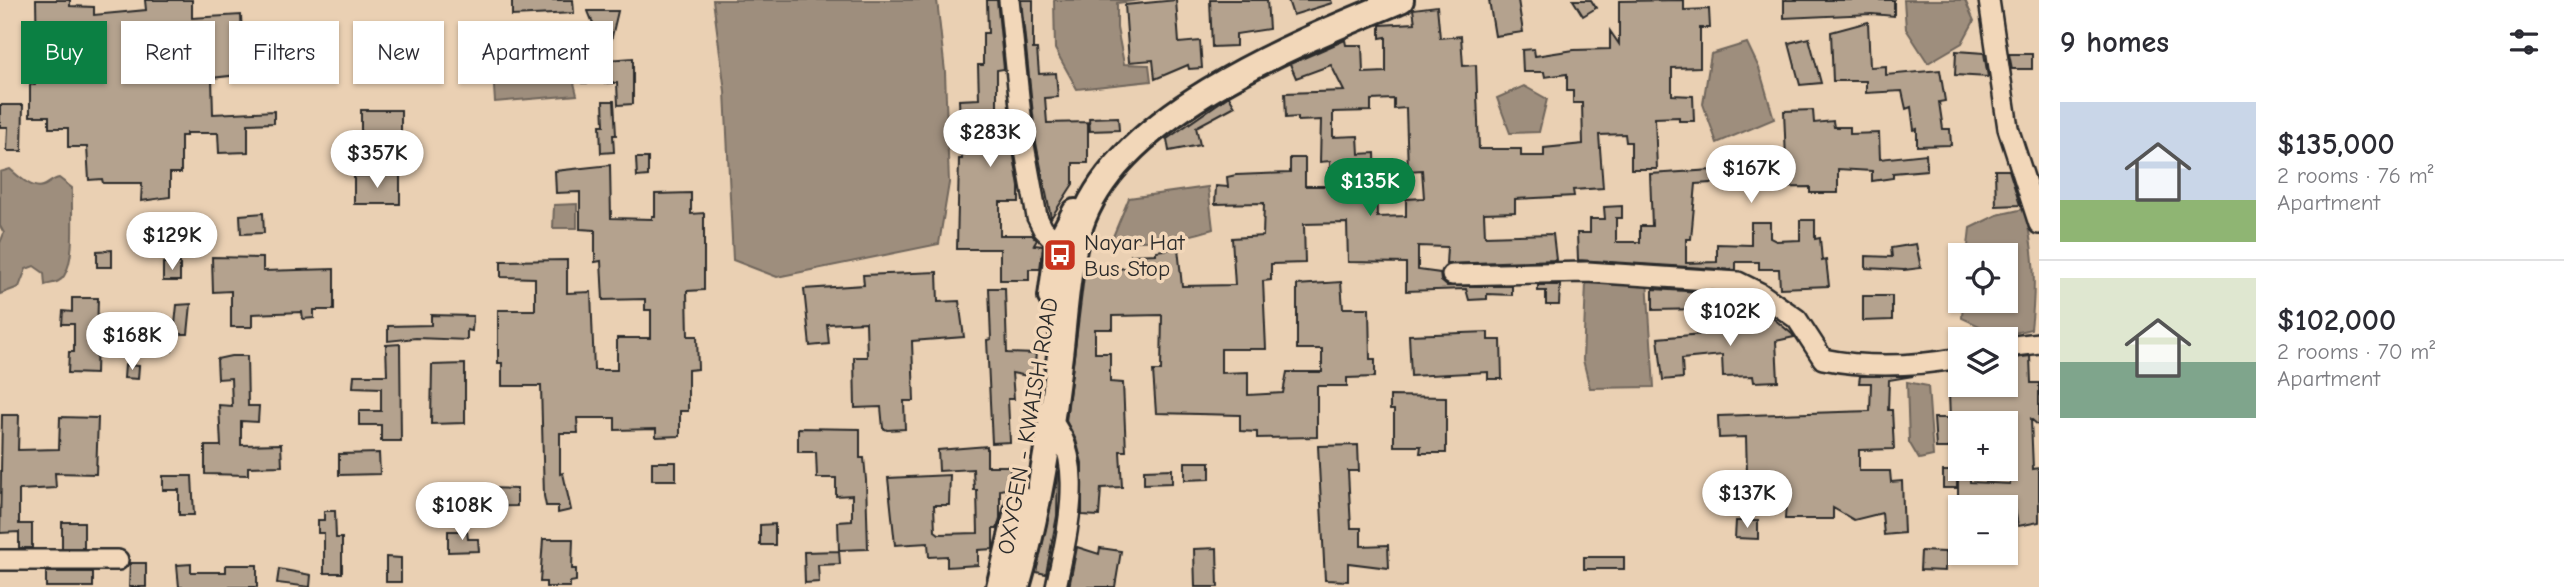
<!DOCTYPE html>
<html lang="en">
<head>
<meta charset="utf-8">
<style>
	body { margin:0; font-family:"Comic Neue",sans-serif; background:#f7f7f7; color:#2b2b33; height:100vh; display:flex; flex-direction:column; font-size:26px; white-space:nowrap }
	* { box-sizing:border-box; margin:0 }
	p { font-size:23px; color:#7c7c81 }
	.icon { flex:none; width:38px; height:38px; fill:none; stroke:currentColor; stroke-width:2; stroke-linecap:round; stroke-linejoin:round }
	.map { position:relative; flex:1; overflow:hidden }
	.details { display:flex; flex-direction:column; background:#fff; width:525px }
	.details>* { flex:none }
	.guide { position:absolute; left:21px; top:21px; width:665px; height:63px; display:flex; gap:14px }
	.tools { position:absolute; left:1948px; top:243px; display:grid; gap:14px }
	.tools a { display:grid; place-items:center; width:70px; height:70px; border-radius:0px; background:#fff; box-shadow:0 2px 5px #0004; font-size:35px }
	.price { position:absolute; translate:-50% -60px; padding:0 16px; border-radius:24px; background:#fff; color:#222; font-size:23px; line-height:46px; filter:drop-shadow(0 2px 4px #0008) }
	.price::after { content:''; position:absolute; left:50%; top:42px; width:21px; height:16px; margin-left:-10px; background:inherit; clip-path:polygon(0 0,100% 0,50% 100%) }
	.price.on { background:#0b8043; color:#fff }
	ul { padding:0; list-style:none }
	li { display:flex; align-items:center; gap:21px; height:175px; padding:0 21px }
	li+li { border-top:2px solid #e1e1e2 }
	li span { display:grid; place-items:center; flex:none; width:196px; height:140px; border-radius:0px; color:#555 }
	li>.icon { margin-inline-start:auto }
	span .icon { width:84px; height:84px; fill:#fffc; stroke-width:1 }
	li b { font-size:30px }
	h2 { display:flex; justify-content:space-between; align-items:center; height:84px; padding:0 21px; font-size:30px }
	.pill { padding:0 24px; border-radius:0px; background:#fff; box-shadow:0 2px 5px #0004; font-size:24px; line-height:63px }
	.pill.on { background:#0b8043; color:#fff }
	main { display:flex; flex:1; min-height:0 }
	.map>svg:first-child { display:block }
	.water { fill:#9e8e7d; stroke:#70665c; stroke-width:2 }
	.building { fill:#b4a28e; stroke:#2b2b2b; stroke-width:2; fill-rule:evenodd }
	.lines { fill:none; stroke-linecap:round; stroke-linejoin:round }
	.minor-casing { stroke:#2b2b2b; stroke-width:24 }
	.major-casing { stroke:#2b2b2b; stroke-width:30 }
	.minor { stroke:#f2d7b9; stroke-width:19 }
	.major { stroke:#f2d7b9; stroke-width:24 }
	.labels { text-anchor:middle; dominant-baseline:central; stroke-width:7; stroke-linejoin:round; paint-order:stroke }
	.poi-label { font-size:23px; fill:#2b2b2b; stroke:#f2d7b9; text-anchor:start }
	.street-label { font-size:23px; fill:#2b2b2b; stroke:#f2d7b9 }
</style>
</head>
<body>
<main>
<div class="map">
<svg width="2039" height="587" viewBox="0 0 2039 587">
	<rect width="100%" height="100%" fill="#ead0b3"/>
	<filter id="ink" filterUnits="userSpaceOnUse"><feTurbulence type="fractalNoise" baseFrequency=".0143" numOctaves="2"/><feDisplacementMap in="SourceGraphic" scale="14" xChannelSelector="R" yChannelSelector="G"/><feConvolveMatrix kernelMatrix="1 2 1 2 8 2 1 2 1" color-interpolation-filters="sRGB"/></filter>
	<g filter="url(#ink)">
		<path class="water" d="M713,0h224l8,72 4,111 -10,61 -162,33 -44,-17 -8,-169z
			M1054,0h86l-23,3v25l7,36 25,1 2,16 -74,8 -22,-40z
			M1904,0h61l9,21 -12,22 -34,20 -22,-34z
			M508,27l30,11 31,24 8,33 -82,7 -4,-59z
			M1747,43l12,25 15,51 -57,24 -14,-39 8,-50z
			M1524,86l23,13 -8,33 -29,1 -13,-35z
			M10,169c7,6 22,21 33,17 6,-2 9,-7 16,-8l13,10c-1,23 4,70 -8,88 -4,7 -12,7 -19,9l-1,-12 -10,-7 -8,3 -7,18 -19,7v-51l4,-10 -4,-7v-54z
			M1208,187l5,42c-35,11 -65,15 -101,10l17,-41z
			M577,204v24h-24l1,-23z
			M2024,209c11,43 12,76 7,120l-30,7 -39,-18 1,-17h43v-45l-39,-1 3,-27 27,-13z
			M1647,280l7,107 -64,1 -7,-28 3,-77z
			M1907,382l21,4 5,70 -14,3 -10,-17z"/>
		<path class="building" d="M36,0h34v6l24,1v8l52,-5 -1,-10h47v18l49,-3 1,20 5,-1 2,14 24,-2 1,25 -62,7 1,36 61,-3v12l-26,1v28l-29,1 -1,-20h-32v3h-5v37h-11v24l-29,4 1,-18h-39l-1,-4 -13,1 -2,-33h-19v-19h-19v-12h-19v-31h5l-1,-31h3z
			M512,0h61l1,13 -62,3z
			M987,0h10l7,69 -7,1v62h13l9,55v15h-19v33h32l5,5 -3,5 9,1 -3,23h-11v11h-29v-31h-43l2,-90h3l-3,-59 20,-1 -1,-34h5v-32h5z
			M1021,0h12v49h4l2,25 17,-1 2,24 -13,1 2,25 41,-1v41h-15v21l-22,34 -15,-75z
			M1176,0l3,43 21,-2 2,27 -13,1 -1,-4 -33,14 -2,-19 -24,2 -4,-57z
			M1210,0h57l2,29 -33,5v12l-24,1z
			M1288,0h43l1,3 -39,12z
			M1489,0h29l5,32 -28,4z
			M1573,0h18l5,8 -13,8z
			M1684,0v10l25,-1 1,19h-10v39l-28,1v27l21,1 1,25h-15v-4l-24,1 2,51h-26v-27h-5l-1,-8 -26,1 4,53 -30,2 1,6 -59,3v13l-31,1 1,23 68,-2 3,26 -110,4 1,-17 -29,-1v24l22,3 1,8 6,5h65v9l-25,-1v5l-18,1 -3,-11 -60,2v-28l-58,-1 -1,-39 -43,1 1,39 -34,1v16l-8,1 3,68h-45v24l27,-1v23l35,-2 4,-21h35v-23h-25v-64l44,-3 2,26h26l1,51h5v18l-28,1v8h-30v51l-60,1v-6l-17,-1v-16l-84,-2 -3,-42h8l1,-56 -49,1v13h-18v24h15v29l13,1 3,68h-6l2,36 -21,1 -2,28 -17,-1v-52l-6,-23 -10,-19 18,-145h4l1,-6 42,-2v-13l25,-1v-3l22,-3 4,38 53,-1 -3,-47 31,-2 1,-33 -49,1 1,-18 12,1 -1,-10 9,-2 54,-2v-15h15v28h25v-25l-10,1 1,-42 -23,1v-4l-12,1 -1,-25 59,-2 -13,-26 -35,13 -6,-14 55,-24 1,5h16l1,28 23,-1v-35l-6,1v-13l35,-2 -2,-14 24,-3 3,32 21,-2 2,30 13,-1 3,84h42v7h23v-8l39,-4 -1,-41h-9v-12h-6v-17l-22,3 -1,-5h-21l-1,-22 12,-1 1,7 39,-6 36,-1v-18l9,13v-43zM1394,99v10l12,-1 2,63 14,-1 2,28 -18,1v17l-29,1 -2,-64 -16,1 -1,-18 -25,1v-25l38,-1v-11z
			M1784,0h110v16l-22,-2 -88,4z
			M588,11h30l-11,47z
			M1868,22l2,45 16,-1v9l54,-5 5,31 -6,1 4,27h7l1,16 -34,1v-17l-3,1 -3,-23 -5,2 -4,-18 -36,2v-12h-33l-2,-49z
			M1809,38l12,45 -21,2 -11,-42z
			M1956,51l28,2 4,24 -33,-2z
			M2009,54h23v15h-20z
			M633,58v46l-15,1 -1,-22h-35l-1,-21z
			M1229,96l6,10 -39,21 4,18 -31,6 -2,-12z
			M603,101h11l2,34h-3l1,17 -13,1 -1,-28h4z
			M0,105h23l-1,46h-15l1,-24h-8z
			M361,110h40v36h-40z
			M1813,110l1,13 19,-2 1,6h16v7l29,-1 1,26 46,-5 1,16 -34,3v5l-21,3v-10l-34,-2v24h-28v-6l-68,1v-7l-46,3 -5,55h-5v24l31,-1v-18l34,1v-23h19v16l6,3 24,-1v-20h15v19l5,-1 2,23 4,-1 3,26 -49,2 -1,-19h-20v-7h-23v8l-158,-10 -1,-27h13v-14h15l-1,-12 18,-1v12h-6v24h24v-16h12l-2,-52 126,-8v-6l10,-1 -2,-48z
			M1118,117l1,13 -29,1 -1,-13z
			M636,158h12v18l-11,1z
			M610,165l1,53 41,1v-3h3v-22l36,-1v21l13,-1v77l-17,1 1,45h9l1,33 -10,1v41h-8v25l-24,1v-8l-41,1v-12h-38l1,15h-18v41l3,-1 8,37 -13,3v-7h-12l-2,-10 -3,-110h-39v-23h-4v-53h37v-32l-34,-1v-16l66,-1v33l24,-1 3,78h23v-32h34v-28h-6v-11l-42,1 -2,-39 -6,1v-32l-15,-1v-37l-24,1 -1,-22z
			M1995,170h14l11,35 -24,1z
			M400,175v29h-46v-28z
			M263,213l1,20 -23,1 -1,-19z
			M1916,244l5,24 -17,2 -38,-2v-12l26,1 -1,-9z
			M112,250v17h-15v-16z
			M212,257l51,1v13l71,-2v41h-20v8l-11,1 -1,-7 -50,2v13h-21v-36l-18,1z
			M163,263h17v18h-17z
			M937,272l1,30 21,-1 5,36 -52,4 2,60h-10l1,28 -18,1 -4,-2 -2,-21 -26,1 -1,-51h13l-1,-35 -39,2 2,20 -19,2 -6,-57 60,-4 -1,-10z
			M1538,285h22l-1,20h-13v-14h-8z
			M989,288h16l2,65 29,1 -3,23 -21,-4 2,26h-6l2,43 -18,1 -5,-103 4,-1z
			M1653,289l82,5 1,4h-31l1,11 -53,1z
			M1863,296h29v24l-29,1z
			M72,298h26l-2,76 -28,-1 1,-21h5v-28h-12l1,-13 9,1z
			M1743,299l16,8v8l9,-1 24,20 2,3 -18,4 2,40 -24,1 -1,-6 -30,1 -1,-22 -40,4 1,19 -20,2 -5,-42 55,-5v-8l32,-1z
			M191,304l-3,30h-14l3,-29z
			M431,315l42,1 -1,15 -5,-1v10l-51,-2 -28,3v-15l43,-1z
			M1488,332v8h13l1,39h-14v-7l-77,4 -2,-41z
			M171,335l1,16 -43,2v-16z
			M400,344l1,97h-20v-16h-22v-14h22v-23l-28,-1 1,-12h33l-1,-30z
			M231,356h16l1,50h11l-1,16 -17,-1v24l40,-1 1,22 -34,1v8l-43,-1v-28h16l-2,-41 13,1 -1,-28 -13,1 -1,-20z
			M2030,356l1,27h8v43l-8,-7 2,50 6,-1v54l-21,4 -3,-18h-31v-7l-26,-2v-21l12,-1v5l40,2 -4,-60h-46v10h-11v14h-13l-2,-30h16l-1,-25h4v-8h53v-26z
			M465,364v59l-34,1 1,-59z
			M125,365l14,1 -1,13 -14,-1z
			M1860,376h53l-24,4 -1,30h4l2,39 -35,1v21h31l1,11 11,-1 2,52 -20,2 -2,-22 -28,7 -21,-12v11h-48l1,-17h-33v-28h-6l-1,-37 -27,1 -1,-22 152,-5 1,-28h-12z
			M1390,396l56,1v56h-26l1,-7h-27v-36h-4z
			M2,415h17l-1,35 41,-1 1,-32 38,1 -2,56 -41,-1 1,15 -37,2v34h13v24h-13v-16l-19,1z
			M798,428l62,1v29h4l2,22 2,69 -29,1 -1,-28 14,-1v-26l-16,1v-18h-19l-1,-26h-18z
			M1358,445l1,26h-11l3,57h10v18l27,-1 1,23 -41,-5v18l-23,-1 -7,-134z
			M987,446v20h23v22l-10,2v28l-3,11h-4v20l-15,1v15l-31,2v-11l-18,1 -1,-14 -33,2 -7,-67 62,-3 -1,30h-15l1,26 4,3 39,-1 -1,-43h-3l-1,-21 -34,2 -1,-21z
			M379,453l1,21 -41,1v-21z
			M652,462h24v18h-24z
			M1185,462h25v17l-25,1z
			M1172,469v14l-28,1v-14z
			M1943,471h14v17h-14z
			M1058,473l-1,43 -11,58 -10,-2z
			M163,476h29l2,39h-15v-25h-16z
			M461,487l56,2v17l-56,1z
			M324,511h11l1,27h6v35h-18v-40h-6v-13h6z
			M1736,521h22v18l-23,-1z
			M62,522h22v26h-22z
			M775,524v21h-15v-20z
			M448,531h19l1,8h10l1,12 -31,1z
			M543,539h30l-1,30h4v12l-6,1v5h-24v-5h-6z
			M1077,547l22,7 1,-6 21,3 -6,36h-46z
			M1217,548l1,39h-23l-1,-38z
			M839,551l1,13 -22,1 1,17 -14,1 -1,-31z
			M1921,551l24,1v19l-25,-1z
			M386,557l15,1v24h-15z
			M1584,557h40v12h-40z
			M130,563h16v24h-17z
			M191,564v8h35v-7h31v22h-78l-2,-22z
			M279,569l32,6 -1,12 -33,-4z
			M46,572h47v15h-47z"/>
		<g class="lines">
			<defs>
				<path id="minor" d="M1009,0l15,145 13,72 6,12 15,15
					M1989,0l19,128 31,96
					M1452,275l135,-3 151,10 22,11 37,26 26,40c44,9 93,7 137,-1
					M2006,347l33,-4
					M1036,410c57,29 30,128 20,177
					M0,560h118"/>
				<path id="major" d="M1051,297l7,-53 17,-32
					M999,587l21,-88
					M1017,587c21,-72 33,-149 42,-224 6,-44 7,-94 21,-136 37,-114 219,-185 321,-227"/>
			</defs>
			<use href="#minor" class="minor-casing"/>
			<use href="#major" class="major-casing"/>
			<use href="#minor" class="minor"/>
			<use href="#major" class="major"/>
		</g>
	</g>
	<defs>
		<symbol id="bus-square" viewBox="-11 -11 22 22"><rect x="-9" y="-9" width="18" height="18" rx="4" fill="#c8321e" stroke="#f2d7b9"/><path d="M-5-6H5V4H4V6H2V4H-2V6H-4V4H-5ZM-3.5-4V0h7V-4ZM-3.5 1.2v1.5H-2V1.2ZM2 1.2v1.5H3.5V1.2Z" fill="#fff"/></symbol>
	</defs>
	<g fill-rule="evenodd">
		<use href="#bus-square" x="1041" y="236" width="38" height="38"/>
	</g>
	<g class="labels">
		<g class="poi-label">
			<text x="1084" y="242">Nayar Hat<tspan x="1084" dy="26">Bus Stop</tspan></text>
		</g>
		<g class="street-label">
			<text transform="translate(1028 426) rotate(-80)">OXYGEN - KWAISH ROAD</text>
		</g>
	</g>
</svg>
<div class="tools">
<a><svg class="icon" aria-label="locate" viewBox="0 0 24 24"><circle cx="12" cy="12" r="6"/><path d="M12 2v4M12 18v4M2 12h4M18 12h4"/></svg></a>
<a><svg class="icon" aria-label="layers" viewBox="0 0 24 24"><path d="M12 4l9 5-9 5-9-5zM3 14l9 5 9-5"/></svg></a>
<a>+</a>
<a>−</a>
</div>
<b class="price" style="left:990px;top:169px">$283K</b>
<b class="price" style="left:377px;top:190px">$357K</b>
<b class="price" style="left:1751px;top:205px">$167K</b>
<b class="price on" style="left:1370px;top:218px">$135K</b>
<b class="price" style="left:172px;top:272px">$129K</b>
<b class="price" style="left:1730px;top:348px">$102K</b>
<b class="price" style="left:132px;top:372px">$168K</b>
<b class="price" style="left:1747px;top:530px">$137K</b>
<b class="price" style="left:462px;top:542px">$108K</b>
<div class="guide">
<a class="pill on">Buy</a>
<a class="pill">Rent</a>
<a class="pill">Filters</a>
<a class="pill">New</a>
<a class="pill">Apartment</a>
</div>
</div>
<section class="details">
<h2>9 homes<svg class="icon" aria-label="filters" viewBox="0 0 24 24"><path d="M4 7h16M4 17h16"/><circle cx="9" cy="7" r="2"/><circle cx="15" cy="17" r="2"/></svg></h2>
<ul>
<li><span style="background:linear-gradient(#c9d6e8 70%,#8fb573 0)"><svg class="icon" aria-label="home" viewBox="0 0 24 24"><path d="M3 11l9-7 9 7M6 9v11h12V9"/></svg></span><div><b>$135,000</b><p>2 rooms · 76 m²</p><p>Apartment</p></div></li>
<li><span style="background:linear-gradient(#dfe7d0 60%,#7fa58c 0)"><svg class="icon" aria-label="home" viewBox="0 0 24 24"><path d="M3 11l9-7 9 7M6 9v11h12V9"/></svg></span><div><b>$102,000</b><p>2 rooms · 70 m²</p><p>Apartment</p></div></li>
</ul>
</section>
</main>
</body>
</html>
